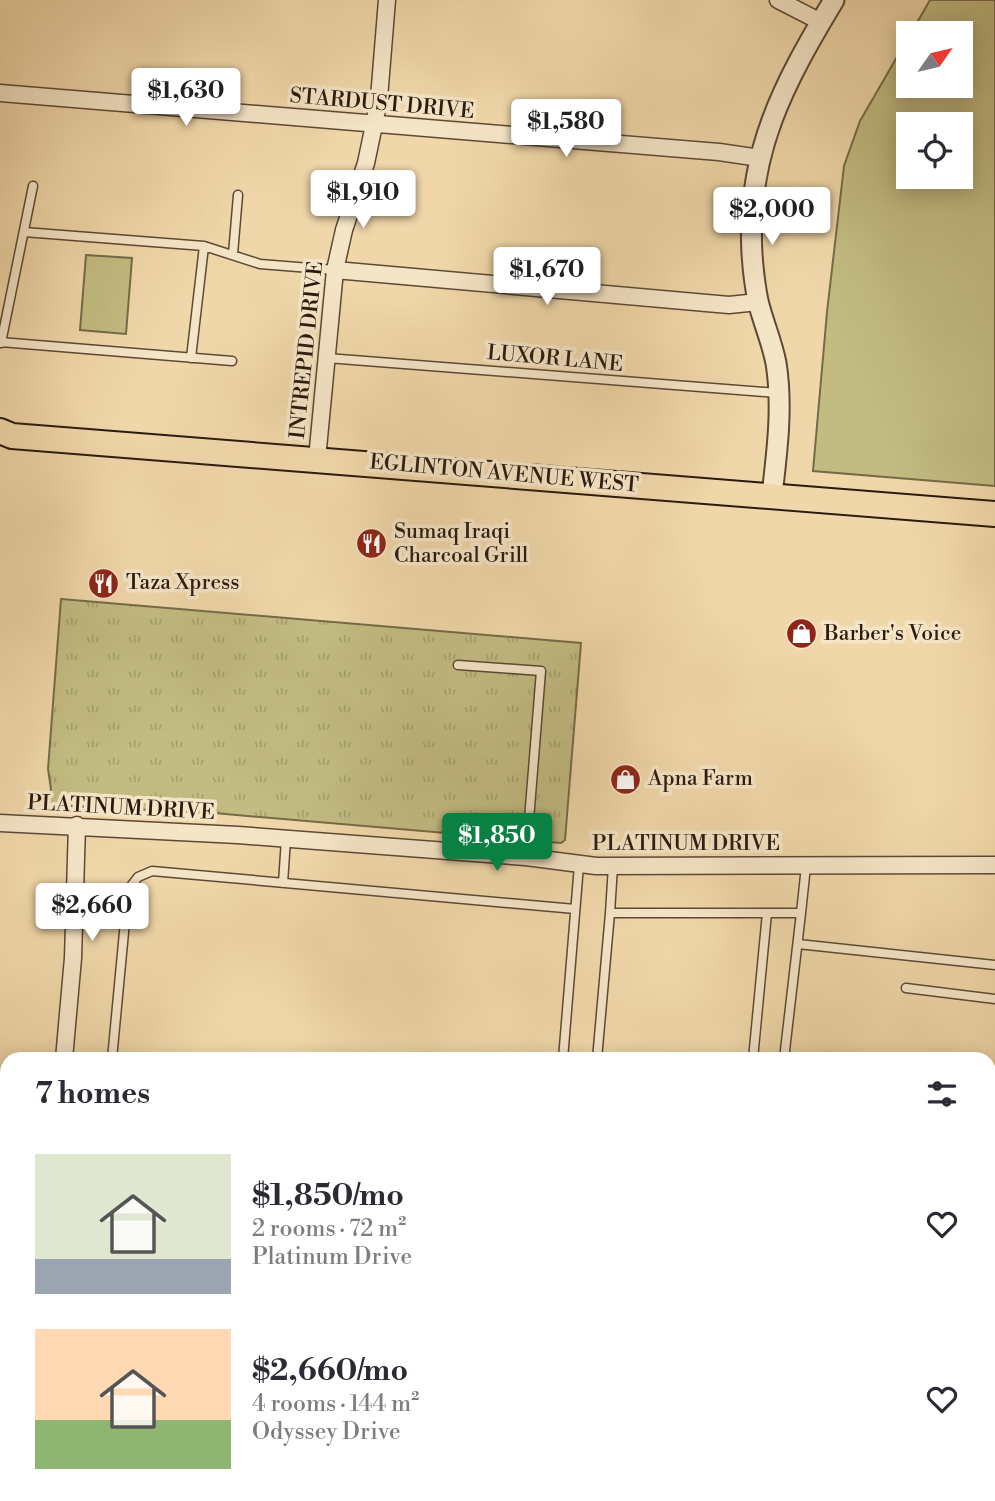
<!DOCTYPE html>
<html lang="en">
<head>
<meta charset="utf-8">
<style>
	body { margin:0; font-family:"Libre Bodoni",serif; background:#f2f2f3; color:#2b2b33; height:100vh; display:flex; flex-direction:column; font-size:26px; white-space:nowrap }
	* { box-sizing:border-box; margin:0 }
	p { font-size:23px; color:#7c7c81 }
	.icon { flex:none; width:38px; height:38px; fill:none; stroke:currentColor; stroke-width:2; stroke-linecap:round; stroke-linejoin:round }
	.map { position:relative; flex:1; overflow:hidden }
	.sheet { position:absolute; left:0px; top:1052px; width:996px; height:450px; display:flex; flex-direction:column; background:#fff; border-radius:21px 21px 0 0; box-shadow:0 4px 18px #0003 }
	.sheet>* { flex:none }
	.needle { width:46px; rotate:56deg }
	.tools { position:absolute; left:896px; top:21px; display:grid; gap:14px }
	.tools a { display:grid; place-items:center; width:77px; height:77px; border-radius:0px; background:#fff; box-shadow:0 4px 18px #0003; font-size:35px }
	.price { position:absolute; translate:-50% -60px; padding:0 16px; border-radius:7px; background:#fff; color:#222; font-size:23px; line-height:46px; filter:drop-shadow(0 2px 4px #0008) }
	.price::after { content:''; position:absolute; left:50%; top:42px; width:21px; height:16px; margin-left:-10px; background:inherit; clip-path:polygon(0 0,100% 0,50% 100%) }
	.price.selected { background:#0b8043; color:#fff }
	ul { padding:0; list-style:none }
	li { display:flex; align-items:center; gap:21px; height:175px; padding:0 35px }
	li span { display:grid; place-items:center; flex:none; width:196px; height:140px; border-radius:0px; color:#555 }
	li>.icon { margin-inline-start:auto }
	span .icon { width:84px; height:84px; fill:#fffc; stroke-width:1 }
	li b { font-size:30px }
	h2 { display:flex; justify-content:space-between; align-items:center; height:84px; padding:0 35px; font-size:30px }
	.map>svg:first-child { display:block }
	.grass { fill:url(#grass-tufts); stroke:#766b48; stroke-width:2 }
	.park { fill:#c2bc82; stroke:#766b48; stroke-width:2; fill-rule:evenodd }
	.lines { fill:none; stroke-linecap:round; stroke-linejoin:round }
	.service-casing { stroke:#5c4936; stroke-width:11 }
	.minor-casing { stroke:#5c4936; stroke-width:19 }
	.tertiary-casing { stroke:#5c4936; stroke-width:23 }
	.primary-casing { stroke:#2b1a0f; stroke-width:28 }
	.service { stroke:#f5e5c7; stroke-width:8 }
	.minor { stroke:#f5e5c7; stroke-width:16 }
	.tertiary { stroke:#f5e5c7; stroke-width:19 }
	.primary { stroke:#f0d7a9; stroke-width:24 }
	.labels { text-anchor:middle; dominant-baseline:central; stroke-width:7; stroke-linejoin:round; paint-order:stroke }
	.street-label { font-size:21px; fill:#2b1a0f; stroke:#f5e5c7 }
	.poi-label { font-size:21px; fill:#2b1a0f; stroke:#f5e5c7; text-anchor:start }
</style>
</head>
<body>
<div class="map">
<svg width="995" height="1501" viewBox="0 0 995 1501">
	<defs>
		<pattern id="grass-tufts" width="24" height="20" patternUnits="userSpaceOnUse" patternTransform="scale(1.75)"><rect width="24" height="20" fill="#c2bc82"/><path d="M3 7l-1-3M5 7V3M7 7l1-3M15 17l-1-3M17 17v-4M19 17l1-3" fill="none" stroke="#a7a16f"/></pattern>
	</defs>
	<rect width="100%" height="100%" fill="#f0d7a9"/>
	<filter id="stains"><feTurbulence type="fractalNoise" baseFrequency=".00286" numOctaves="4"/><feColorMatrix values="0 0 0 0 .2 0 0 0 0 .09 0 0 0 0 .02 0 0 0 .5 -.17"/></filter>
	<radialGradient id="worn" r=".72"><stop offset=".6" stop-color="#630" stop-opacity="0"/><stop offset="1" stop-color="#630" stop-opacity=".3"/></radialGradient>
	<path class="grass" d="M61,599l520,44 -16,197 -4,3 -347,-30 -166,-8 3,-16 -3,-20z
		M863,1495v-1l52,1 -1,6h-51z"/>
	<path class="park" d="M930,0h65v486l-182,-15 14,-159 17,-146 16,-45 48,-83v48h53v-53h-50zM908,124h53v53h-53z
		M86,255l46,3 -6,76 -46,-4z"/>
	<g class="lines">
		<defs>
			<path id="service" d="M24,232l180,14 56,18 75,6
				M233,254l5,-59
				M0,342l232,19
				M1,343l32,-157
				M191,358l13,-112
				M327,358l450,35
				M458,665l83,6 -15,186
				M613,866l-3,47h191l5,-47
				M283,883l3,-44
				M798,944l197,21
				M906,988l89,11
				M112,1059l16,-169 10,-13 14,-6 423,38
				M563,1059l16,-194
				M597,1059l13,-146
				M753,1059l14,-146
				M784,1059l17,-146
				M989,1097l6,1
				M989,1161l6,1
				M989,1225l6,1
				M0,1302l7,1
				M989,1315h1
				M660,1501l1,-7"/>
			<path id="minor" d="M778,0l43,22
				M0,93l719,59 41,6
				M335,270l394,35 29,-3
				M317,459l18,-189 9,-40 22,-67 8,-38 5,-27 8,-98
				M0,823l238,12 288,22 70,9 399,-1
				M64,1059l9,-101 4,-133
				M989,1414l6,1"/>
			<path id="tertiary" d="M772,495c5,-43 11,-89 4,-132 -4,-21 -13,-41 -18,-62 -3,-15 -5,-32 -6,-47 -6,-101 32,-171 82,-254"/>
			<path id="primary" d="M0,431l12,5 983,78"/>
		</defs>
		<use href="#service" class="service-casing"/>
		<use href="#minor" class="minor-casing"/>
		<use href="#tertiary" class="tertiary-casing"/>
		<use href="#primary" class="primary-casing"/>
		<use href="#service" class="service"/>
		<use href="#minor" class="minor"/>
		<use href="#tertiary" class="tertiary"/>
		<use href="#primary" class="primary"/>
	</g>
	<defs>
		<symbol id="restaurant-disc" viewBox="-11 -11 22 22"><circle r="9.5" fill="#8f2418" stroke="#f5e5c7"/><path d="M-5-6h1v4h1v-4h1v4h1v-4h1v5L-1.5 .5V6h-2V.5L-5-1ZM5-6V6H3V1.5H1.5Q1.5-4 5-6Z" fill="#fff"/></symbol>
		<symbol id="shop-disc" viewBox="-11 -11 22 22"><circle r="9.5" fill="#8f2418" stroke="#f5e5c7"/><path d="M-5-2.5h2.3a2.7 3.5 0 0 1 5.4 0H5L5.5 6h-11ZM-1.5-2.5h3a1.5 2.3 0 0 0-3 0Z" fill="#fff"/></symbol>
	</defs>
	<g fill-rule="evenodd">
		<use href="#restaurant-disc" x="354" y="526" width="35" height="35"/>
		<use href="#restaurant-disc" x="86" y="566" width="35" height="35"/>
		<use href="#shop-disc" x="784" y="616" width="35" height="35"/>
		<use href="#shop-disc" x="608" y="762" width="35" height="35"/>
	</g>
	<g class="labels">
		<g class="street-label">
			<text transform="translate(382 104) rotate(5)">STARDUST DRIVE</text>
			<text transform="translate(307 350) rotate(-84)">INTREPID DRIVE</text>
			<text transform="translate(555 359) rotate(5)">LUXOR LANE</text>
			<text transform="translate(504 474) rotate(5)">EGLINTON AVENUE WEST</text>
			<text transform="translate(121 808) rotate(3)">PLATINUM DRIVE</text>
			<text x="686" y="844">PLATINUM DRIVE</text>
		</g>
		<g class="poi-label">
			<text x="394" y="532">Sumaq Iraqi<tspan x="394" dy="24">Charcoal Grill</tspan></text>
			<text x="126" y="583">Taza Xpress</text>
			<text x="824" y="634">Barber's Voice</text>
			<text x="648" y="779">Apna Farm</text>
		</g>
	</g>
	<rect width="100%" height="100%" filter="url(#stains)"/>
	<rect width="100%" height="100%" fill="url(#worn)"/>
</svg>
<div class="tools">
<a><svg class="needle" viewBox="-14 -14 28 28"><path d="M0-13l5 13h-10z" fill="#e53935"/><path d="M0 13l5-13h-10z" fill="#7c7c81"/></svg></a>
<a><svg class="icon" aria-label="locate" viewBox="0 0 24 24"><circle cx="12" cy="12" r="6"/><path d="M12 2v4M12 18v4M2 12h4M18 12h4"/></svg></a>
</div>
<b class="price" style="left:186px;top:128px">$1,630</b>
<b class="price" style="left:566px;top:159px">$1,580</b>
<b class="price" style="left:363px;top:230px">$1,910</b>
<b class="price" style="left:772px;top:247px">$2,000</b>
<b class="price" style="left:547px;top:307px">$1,670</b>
<b class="price selected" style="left:497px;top:873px">$1,850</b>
<b class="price" style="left:92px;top:943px">$2,660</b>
<section class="sheet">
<h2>7 homes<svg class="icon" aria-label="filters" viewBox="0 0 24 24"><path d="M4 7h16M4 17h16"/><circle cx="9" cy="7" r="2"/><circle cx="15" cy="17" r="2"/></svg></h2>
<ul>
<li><span style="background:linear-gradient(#dfe7d0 75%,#9aa5b1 0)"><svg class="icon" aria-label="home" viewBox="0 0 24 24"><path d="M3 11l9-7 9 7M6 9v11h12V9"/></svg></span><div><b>$1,850/mo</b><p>2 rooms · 72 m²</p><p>Platinum Drive</p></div><svg class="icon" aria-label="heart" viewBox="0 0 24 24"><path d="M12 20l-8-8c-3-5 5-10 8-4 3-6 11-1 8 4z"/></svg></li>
<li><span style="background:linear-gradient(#ffd9b3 65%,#8fb573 0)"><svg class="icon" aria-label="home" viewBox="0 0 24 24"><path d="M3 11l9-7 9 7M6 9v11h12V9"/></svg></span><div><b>$2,660/mo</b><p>4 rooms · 144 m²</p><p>Odyssey Drive</p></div><svg class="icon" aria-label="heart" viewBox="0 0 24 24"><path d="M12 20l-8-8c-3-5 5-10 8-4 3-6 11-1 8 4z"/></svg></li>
</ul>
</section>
</div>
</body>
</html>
